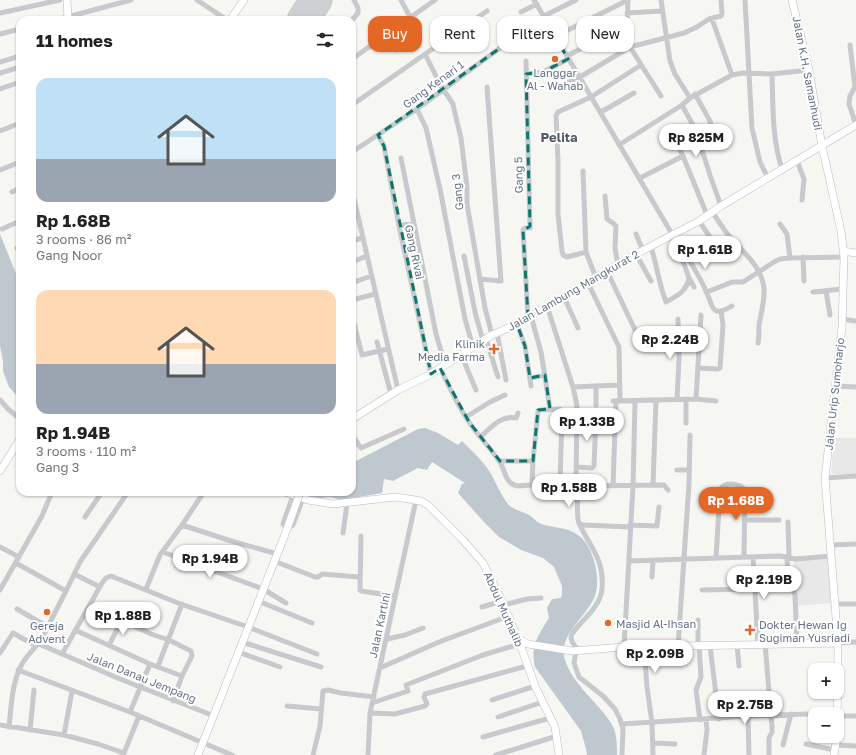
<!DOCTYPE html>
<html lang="en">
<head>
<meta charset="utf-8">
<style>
	body { margin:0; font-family:"Golos Text",sans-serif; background:#f2f2f2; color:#222; height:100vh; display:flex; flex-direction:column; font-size:15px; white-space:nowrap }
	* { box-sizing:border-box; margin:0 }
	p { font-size:13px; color:#767676 }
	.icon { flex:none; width:22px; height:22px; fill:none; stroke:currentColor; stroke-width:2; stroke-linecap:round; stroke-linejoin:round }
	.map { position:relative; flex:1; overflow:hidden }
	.sheet { position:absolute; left:16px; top:16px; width:340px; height:480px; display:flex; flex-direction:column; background:#fff; border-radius:12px; box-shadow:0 1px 3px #0004 }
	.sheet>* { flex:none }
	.banner { position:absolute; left:368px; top:16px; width:380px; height:36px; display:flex; gap:8px }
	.fabs { position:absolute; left:808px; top:663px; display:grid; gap:8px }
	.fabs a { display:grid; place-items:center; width:36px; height:36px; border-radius:8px; background:#fff; box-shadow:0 1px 3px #0004; font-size:20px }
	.price { position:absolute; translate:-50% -34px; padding:0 9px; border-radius:14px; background:#fff; color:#222; font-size:13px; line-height:26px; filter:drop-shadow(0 1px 2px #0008) }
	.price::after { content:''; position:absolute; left:50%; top:24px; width:12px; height:9px; margin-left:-6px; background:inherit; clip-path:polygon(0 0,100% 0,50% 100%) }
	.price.selected { background:#e56725; color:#fff }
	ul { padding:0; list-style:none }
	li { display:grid; align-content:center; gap:8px; height:212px; padding:0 20px }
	li span { display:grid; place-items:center; height:124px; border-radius:12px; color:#555 }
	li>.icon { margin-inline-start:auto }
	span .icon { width:72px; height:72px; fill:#fffc; stroke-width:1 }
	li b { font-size:17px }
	h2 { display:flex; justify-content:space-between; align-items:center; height:48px; padding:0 20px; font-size:17px }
	.pill { padding:0 14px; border-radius:12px; background:#fff; box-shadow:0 1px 3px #0004; font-size:14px; line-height:36px }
	.pill.selected { background:#e56725; color:#fff }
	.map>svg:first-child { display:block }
	.built { fill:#e7e8e7 }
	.water { fill:#c0c8cf }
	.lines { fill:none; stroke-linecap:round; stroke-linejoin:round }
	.runway { stroke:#cdd0d2; stroke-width:33 }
	.secondary-casing { stroke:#b9bcc1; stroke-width:8 }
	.street { stroke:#c7c9cd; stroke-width:5 }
	.secondary { stroke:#fff; stroke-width:7 }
	.secondary-bridge-casing { stroke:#b9bcc1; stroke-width:8; stroke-linecap:butt }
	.secondary-bridge { stroke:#fff; stroke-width:7 }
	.marked { fill:none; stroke:#0f766e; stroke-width:3; stroke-dasharray:8 5; stroke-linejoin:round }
	.poi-dot { fill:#e56725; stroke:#fff; stroke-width:1.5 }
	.labels { text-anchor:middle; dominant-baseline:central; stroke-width:4; stroke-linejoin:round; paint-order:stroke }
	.poi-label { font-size:11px; fill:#657385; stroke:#fff }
	.street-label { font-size:11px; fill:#657385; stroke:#fff }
	.quarter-label { font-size:13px; font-weight:bold; fill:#535d6a; stroke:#fff }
</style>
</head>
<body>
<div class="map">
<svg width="856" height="755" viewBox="0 0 856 755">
	<rect width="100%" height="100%" fill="#f6f7f3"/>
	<path class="built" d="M834,438h22v36h-25z
		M828,559l3,44 -34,3 -3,-45z"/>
	<path class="water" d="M0,234l19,47 -1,10 2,12v96l-11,-12 -6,-16v-10l-3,-15z
		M425,428l13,5 20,12 4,-4c10,10 20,19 28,31 5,9 14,29 20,34 6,5 13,5 19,9 4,2 7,7 12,9 12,4 27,3 37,11 16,11 23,44 17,61 -8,21 -38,39 -30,64 8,25 32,41 46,63 6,8 6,22 6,32h-30l-1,-6 -5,-18 -46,-64c-5,-22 3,-31 14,-49l-2,-10 5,-9 9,-1 1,-4v-8l-8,-19 -11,-9 -22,-8 -22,-13 -15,-15 -26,-29 4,-9 3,-1 -33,-21 -5,8 -9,-2 -25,13 -9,-2 -2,14 -40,7 -12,-3 -21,2 -21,-7h64v-31l2,1 64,-33z"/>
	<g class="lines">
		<path class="runway" d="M303,20l13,-20"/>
		<defs>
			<path id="secondary" d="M67,0l1,20
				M792,0l17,70 13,76 19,85 3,26 -2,70 -17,151 13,165 -1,89
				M230,20l14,-20
				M843,251l13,2
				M352,419l46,-29 33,-16 61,-39 25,-11 119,-70 63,-33 22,-15 135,-81
				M0,471l20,-32
				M285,492l23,8 25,4 63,-7 25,4 7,4 34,34 21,24 19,38 18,43 15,42 20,41 4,28
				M518,639l10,5 44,7 52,-4 214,-4
				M198,755l86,-218 12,-33
				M834,755l3,-19"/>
		</defs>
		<use href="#secondary" class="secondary-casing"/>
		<path class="street" d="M197,0l30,20
			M401,0l9,17
			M534,0l138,234
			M661,0l9,61 5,13 15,24
			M745,0l7,128 8,34 8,16
			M521,12l16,-8
			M0,13l60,-13
			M627,13l35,-2
			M544,16l32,-16
			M712,19l20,56
			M56,20l75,-20
			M352,20l6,-7v-5l-4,-8
			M0,34l20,-5
			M387,34l10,16
			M556,36l72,-36
			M850,45l5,42 -5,9 -1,8 7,21
			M630,47l31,49
			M425,54l16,32 12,18 1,5 7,29 6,49v17l18,104 7,27
			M567,56l60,-32 1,-24
			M352,59l83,-59
			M526,61l4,165v2h-5l-2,2 5,87
			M0,62l20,-6
			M0,73l20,-6
			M526,74l17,-2 25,-13
			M772,74c1,32 0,65 10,95
			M558,87l22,-10 50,-30 54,-14 13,-6 12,-8 12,-3 1,-3 -1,-13
			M0,89l20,-7
			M695,94l15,27 5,18
			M352,105l135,-94
			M682,105l19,35v7l9,28 11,31
			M417,109l9,19 14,61 25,130 8,28
			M601,112l33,-19
			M0,131l20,-8
			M671,132l12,24 24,59
			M378,135l6,11 15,80 32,148
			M619,145l63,-40 8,-7 42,-23 11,-2 29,1 37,-4
			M352,152l65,-43 83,-61 48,-24
			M401,158l35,176 5,17 5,13
			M797,161l7,18 -2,21
			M0,170l20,-8
			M583,171l3,81 10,26
			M640,178l43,-22
			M352,190l46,200
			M12,192l8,-4
			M605,196l2,23 6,4 3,3 -1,22 3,17
			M712,212c6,8 12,18 18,25 13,15 32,30 34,51 1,12 -3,25 -5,37 0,6 0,12 -1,18
			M699,221l15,22 10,13
			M780,224l7,10 3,24
			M399,226l15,-3
			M2,229l18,-8
			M636,234l7,17
			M352,241l10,-3
			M678,243c11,17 23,34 30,53 2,3 3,11 7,14 4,4 13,-2 17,-4
			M651,247c6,19 8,37 15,55 11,-6 21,-11 23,-24l-16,-44
			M17,248l3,-2
			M586,252l-19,5 -4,-2 -1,-4 -4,-37v-53l-2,-45 2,-4 33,-15 50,-32
			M636,254l15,27
			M464,256l11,56 8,29
			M803,257l1,24
			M352,262l15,-6
			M607,271l30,63 41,-5
			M689,278l5,9
			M480,279l21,2 -14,-194
			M352,283l19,-7
			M588,283l31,64 1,54
			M826,291l4,24
			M707,292l25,-10h11l31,-20 6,-3 10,-1 54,-1
			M813,292l30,-3
			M564,297l14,31
			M352,300l23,-6
			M547,306l26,81 4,19 -1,78
			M352,315l10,40 26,-6
			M531,316l10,36 9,57
			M842,319l14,2
			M517,324l8,22 6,40
			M497,333l9,47
			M486,339l12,38
			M377,342l14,52
			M461,354l15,36
			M440,368c9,18 17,37 29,54 9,14 21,25 30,39 7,9 5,23 19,25l42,-3 16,1 2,2h6l80,-1 4,5
			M698,368l20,1 2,-1 3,-43 -2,-14
			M530,378l15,-3
			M836,386l20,1
			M573,387l47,-2
			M696,399l5,-84
			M0,400l8,9 12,10
			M677,400l2,-42 -1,-39
			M613,401l83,-2 20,2
			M596,405v-19
			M466,417l24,-15 15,-7
			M686,423v-24
			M352,435l9,13 43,-19
			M480,437c11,-9 20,-22 36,-19l2,-5
			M500,461h33l5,-50 2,-1 20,-1 2,7 -2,67
			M576,467l16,1 2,-2 2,-50
			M677,470h12
			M825,478l31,-2
			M532,485l1,-24
			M653,485l3,-85
			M578,486c0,8 -2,31 1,37 10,23 26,36 23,66 -2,22 -30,38 -31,48 0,6 5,10 8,14
			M613,486l3,-85
			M293,495l-10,29 4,5 6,-4 10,-27
			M85,517l17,-25
			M744,520h35
			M788,522l1,35
			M580,524l3,1 47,2
			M182,525l46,15 49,14
			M630,525l27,1 2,-19
			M343,533l4,-29
			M361,536l-1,54 1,1 34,5
			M831,545l25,-1
			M0,547l19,10
			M163,552l100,37 23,14
			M787,556l1,23 7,16 2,49
			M753,557l5,87
			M716,558l4,-67 1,-3c5,-6 19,-5 24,2l-1,67
			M274,561l41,16h3l4,-3 37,3
			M629,561l151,-5 15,3 37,-3
			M16,563l50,28 -27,53 81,35 94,37
			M74,574l26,13
			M652,577l1,-17
			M146,589l14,-34 22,-30 22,-33
			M0,590l42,-74 10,-24
			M702,590l53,-1
			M66,591l14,-29 48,-70
			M258,601l54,22
			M836,604h20
			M504,605l23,-6 14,-1
			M482,607l20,-6
			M17,609l31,18
			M109,614l42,20 18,6 22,11 1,5 -10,20 -9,25
			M75,630l75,34 32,12
			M387,639l18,-4 18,-7
			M242,642l79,25
			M838,643l18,-1
			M765,644l7,83v5l-3,6v17
			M109,645l13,-25
			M737,645l2,21
			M698,646v-26
			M699,646l2,31 -5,13 4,30
			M710,646l9,73
			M624,647l9,-161 2,-85
			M644,647l3,40 5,36 1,32
			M678,647l11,-163 1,-49
			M576,651l-2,12 5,14 24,19 12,13 5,10 3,10 -1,26
			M238,652l42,15
			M0,653l13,-20 23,13
			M62,654l40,-71 4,-5 5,-2 67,27 70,24 69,27
			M158,666l24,-62
			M380,668l59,-26 70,-26
			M18,670l112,42 102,43
			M492,700l43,-14
			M372,703l36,-12 -2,-6 77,-30 37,-11
			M287,706l34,3
			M130,712l20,-48
			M370,713l25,1 30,-8 2,-2 -3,-7 1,-3 102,-28
			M748,716l1,39
			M838,716h18
			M498,717l45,-15
			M622,724l126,-8 90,-3
			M0,725l64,10 34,9 26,9 -1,2
			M9,727c2,-18 3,-45 12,-61 3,-7 10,-14 15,-20l3,-2
			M30,730l4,-40
			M64,735l8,-44
			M483,737l67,-19
			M654,743l21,1
			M806,744l29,6
			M783,745l8,-31
			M836,745l20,1
			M124,753l15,-37
			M313,755l7,-29 3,-35 5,-1 13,3 33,4
			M368,755l2,-42 46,-213
			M496,755l61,-19
			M704,755l3,-25 -1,-10"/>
		<use href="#secondary" class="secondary"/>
		<defs>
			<path id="secondary-bridge" d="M296,504l4,-12"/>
		</defs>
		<use href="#secondary-bridge" class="secondary-bridge-casing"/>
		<use href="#secondary-bridge" class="secondary-bridge"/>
	</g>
	<path class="marked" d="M548,24l20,35 -25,13 -17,2 4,152 -7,5 5,86 -11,7 8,22 5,32 15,-3 5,34 -12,1 -5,51h-33l-31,-39 -29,-54 -9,6 -47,-228 -6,-11 122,-87z"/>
	<g class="poi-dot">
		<circle cx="555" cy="59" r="4"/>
		<path d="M492 343h4v4h4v4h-4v4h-4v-4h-4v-4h4z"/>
		<circle cx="47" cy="612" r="4"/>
		<circle cx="608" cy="623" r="4"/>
		<path d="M748 624h4v4h4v4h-4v4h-4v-4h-4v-4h4z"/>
	</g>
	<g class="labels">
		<g class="poi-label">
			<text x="555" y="72">Langgar<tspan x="555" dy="13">Al - Wahab</tspan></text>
			<text x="485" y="343" text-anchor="end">Klinik<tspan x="485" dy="13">Media Farma</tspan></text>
			<text x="616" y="623" text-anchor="start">Masjid Al-Ihsan</text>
			<text x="759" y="624" text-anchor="start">Dokter Hewan Ig<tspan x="759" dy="13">Sugiman Yusriadi</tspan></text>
			<text x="47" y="625">Gereja<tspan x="47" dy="13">Advent</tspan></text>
		</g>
		<g class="street-label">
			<text transform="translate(808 73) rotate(79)">Jalan K.H. Samanhudi</text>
			<text transform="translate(433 84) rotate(-36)">Gang Kenari 1</text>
			<text transform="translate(518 175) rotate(-91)">Gang 5</text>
			<text transform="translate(457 192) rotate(-96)">Gang 3</text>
			<text transform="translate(415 252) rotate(78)">Gang Rivai</text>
			<text transform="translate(573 290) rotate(-30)">Jalan Lambung Mangkurat 2</text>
			<text transform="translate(834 394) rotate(-84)">Jalan Urip Sumoharjo</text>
			<text transform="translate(504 609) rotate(66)">Abdul Muthalib</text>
			<text transform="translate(379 625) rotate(-78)">Jalan Kartini</text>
			<text transform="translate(142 677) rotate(22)">Jalan Danau Jempang</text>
		</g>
		<g class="quarter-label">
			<text x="559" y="137">Pelita</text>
		</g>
	</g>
</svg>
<div class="fabs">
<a>+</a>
<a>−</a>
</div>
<b class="price" style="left:696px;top:158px">Rp 825M</b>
<b class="price" style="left:705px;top:270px">Rp 1.61B</b>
<b class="price" style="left:670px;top:360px">Rp 2.24B</b>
<b class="price" style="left:587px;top:442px">Rp 1.33B</b>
<b class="price" style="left:569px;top:508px">Rp 1.58B</b>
<b class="price selected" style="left:736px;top:521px">Rp 1.68B</b>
<b class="price" style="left:210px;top:579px">Rp 1.94B</b>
<b class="price" style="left:764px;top:600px">Rp 2.19B</b>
<b class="price" style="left:123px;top:636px">Rp 1.88B</b>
<b class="price" style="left:655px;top:674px">Rp 2.09B</b>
<b class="price" style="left:745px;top:725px">Rp 2.75B</b>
<div class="banner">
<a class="pill selected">Buy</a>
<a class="pill">Rent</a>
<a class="pill">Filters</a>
<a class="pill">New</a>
</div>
<section class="sheet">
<h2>11 homes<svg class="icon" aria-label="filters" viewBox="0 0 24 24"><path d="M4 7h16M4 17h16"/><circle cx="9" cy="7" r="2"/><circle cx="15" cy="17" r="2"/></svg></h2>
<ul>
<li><span style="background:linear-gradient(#bfe0f5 65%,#9aa5b1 0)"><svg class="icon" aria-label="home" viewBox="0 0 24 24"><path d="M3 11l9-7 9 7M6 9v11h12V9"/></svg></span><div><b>Rp 1.68B</b><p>3 rooms · 86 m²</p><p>Gang Noor</p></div></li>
<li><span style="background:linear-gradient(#ffd9b3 60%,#9aa5b1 0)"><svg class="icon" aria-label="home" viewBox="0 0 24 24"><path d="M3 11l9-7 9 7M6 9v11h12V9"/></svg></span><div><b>Rp 1.94B</b><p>3 rooms · 110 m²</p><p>Gang 3</p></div></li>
</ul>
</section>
</div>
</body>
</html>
